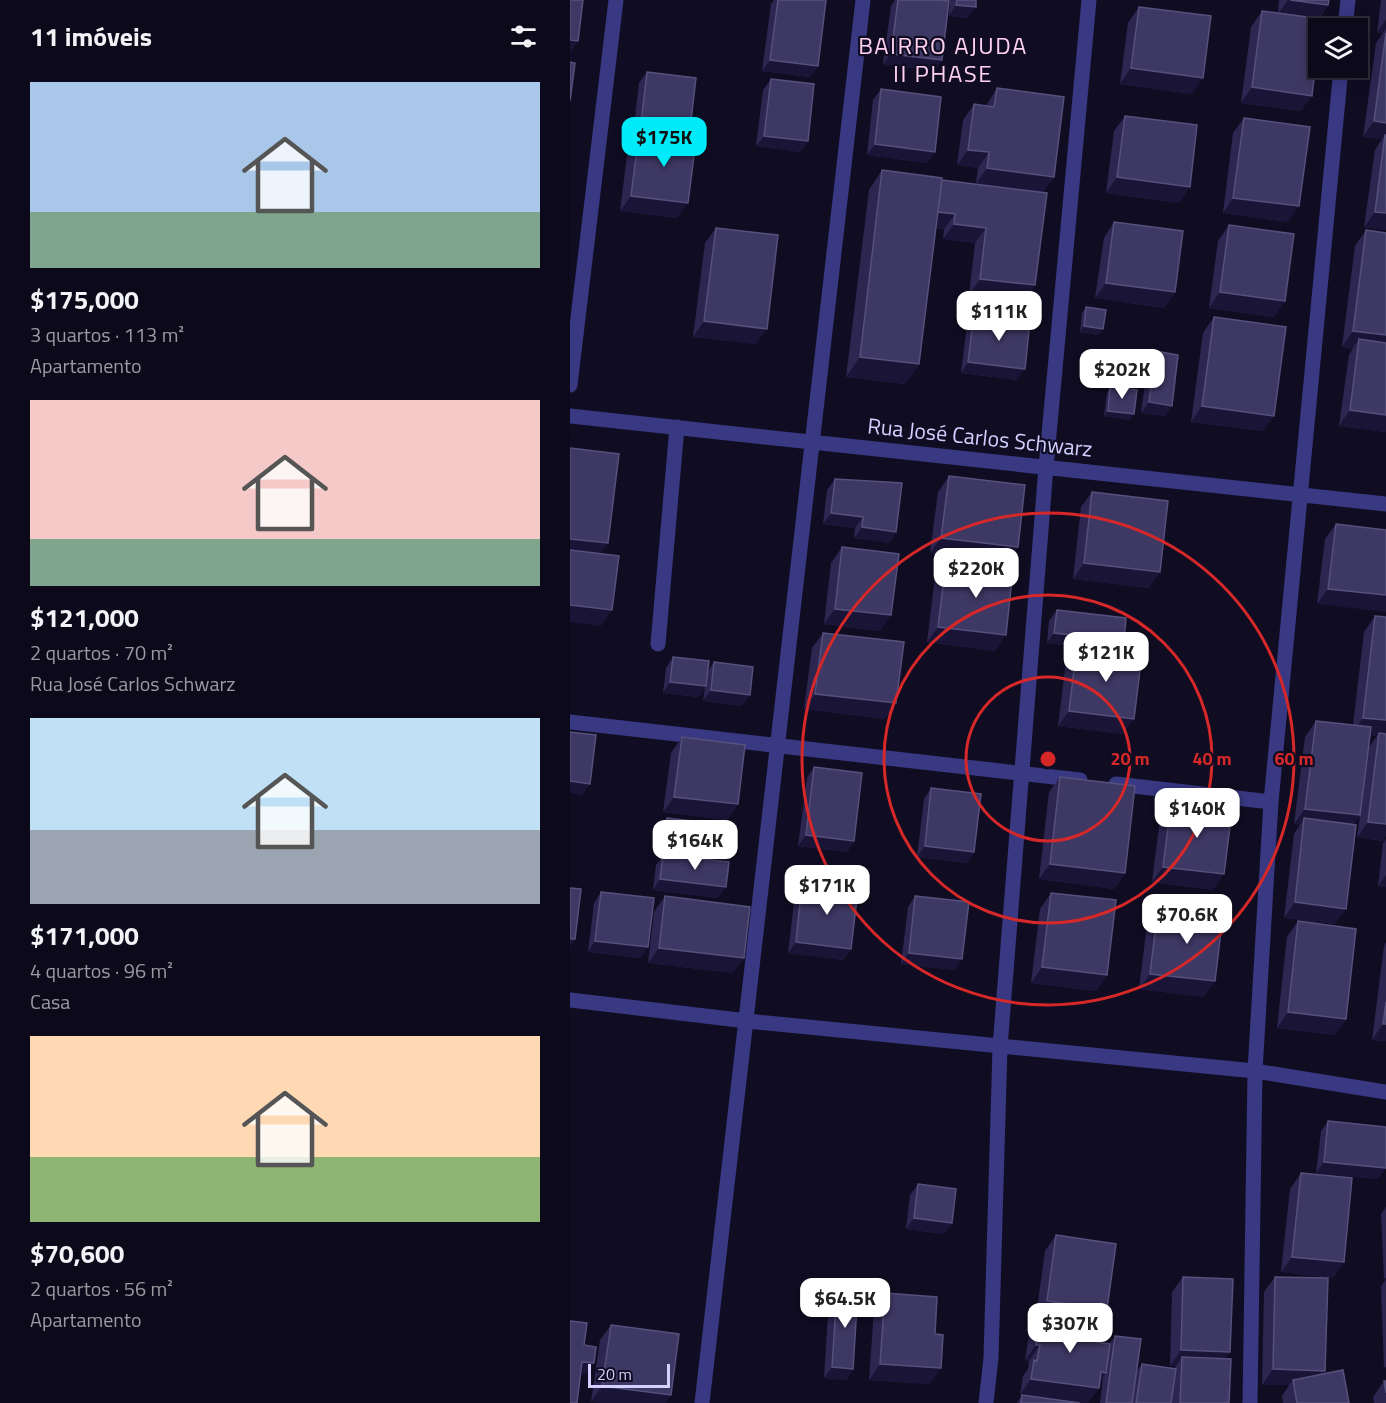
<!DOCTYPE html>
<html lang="pt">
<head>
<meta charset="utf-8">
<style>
	body { margin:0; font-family:"Titillium Web",sans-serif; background:#1a1827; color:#f1f3f6; height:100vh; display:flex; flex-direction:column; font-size:22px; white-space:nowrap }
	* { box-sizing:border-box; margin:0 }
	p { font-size:20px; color:#9a9aa2 }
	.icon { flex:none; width:33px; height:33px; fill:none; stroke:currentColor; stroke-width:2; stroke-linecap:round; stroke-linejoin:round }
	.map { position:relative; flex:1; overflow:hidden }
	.panel { display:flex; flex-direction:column; background:#0c0a1a; width:570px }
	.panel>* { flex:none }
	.fabs { position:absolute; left:738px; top:18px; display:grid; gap:12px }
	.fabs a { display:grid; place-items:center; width:60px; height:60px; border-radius:0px; background:#0c0a1a; box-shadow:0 3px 15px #0003,0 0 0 2px #2c2b39; font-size:30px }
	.scale { position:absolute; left:18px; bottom:15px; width:82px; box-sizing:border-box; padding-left:6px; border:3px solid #d3cfff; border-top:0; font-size:16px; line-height:21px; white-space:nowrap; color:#d3cfff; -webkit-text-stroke:4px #100d23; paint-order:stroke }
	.price { position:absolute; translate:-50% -51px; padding:0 14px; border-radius:12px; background:#fff; color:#222; font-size:20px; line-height:39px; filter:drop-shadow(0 2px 3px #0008) }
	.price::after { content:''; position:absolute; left:50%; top:36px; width:18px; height:14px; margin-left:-9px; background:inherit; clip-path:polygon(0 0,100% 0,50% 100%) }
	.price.current { background:#00ebfa; color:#111 }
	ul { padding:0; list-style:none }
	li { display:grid; align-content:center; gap:12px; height:318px; padding:0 30px }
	li span { display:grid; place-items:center; height:186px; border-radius:0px; color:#555 }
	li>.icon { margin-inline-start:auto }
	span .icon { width:108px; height:108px; fill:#fffc; stroke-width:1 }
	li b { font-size:26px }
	h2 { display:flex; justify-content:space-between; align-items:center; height:72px; padding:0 30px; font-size:26px }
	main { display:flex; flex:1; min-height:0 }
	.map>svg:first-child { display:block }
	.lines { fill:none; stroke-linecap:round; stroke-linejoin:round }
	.minor { stroke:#383883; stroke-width:15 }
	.wall { fill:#2d2651; fill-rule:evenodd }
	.shaded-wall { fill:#1a1437 }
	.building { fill:#3e3864; stroke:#56507c; stroke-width:1.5 }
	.ring { fill:none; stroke:#d62828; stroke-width:3 }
	.labels { text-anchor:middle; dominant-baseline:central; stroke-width:4.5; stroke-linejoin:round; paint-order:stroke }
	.street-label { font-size:22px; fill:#d3cfff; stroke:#100d23 }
	.neighbourhood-label { font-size:24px; letter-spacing:1.5px; fill:#ffd1f0; stroke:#100d23 }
	.centre { fill:#d62828; stroke:#100d23; stroke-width:3 }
	.ring-label { font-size:18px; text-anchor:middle; font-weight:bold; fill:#d62828; stroke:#100d23; stroke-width:4.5; stroke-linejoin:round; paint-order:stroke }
</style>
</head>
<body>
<main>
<section class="panel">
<h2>11 imóveis<svg class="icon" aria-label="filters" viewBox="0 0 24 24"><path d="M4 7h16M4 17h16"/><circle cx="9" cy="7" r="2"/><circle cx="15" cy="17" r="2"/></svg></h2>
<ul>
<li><span style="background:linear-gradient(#a9c7e8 70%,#7fa58c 0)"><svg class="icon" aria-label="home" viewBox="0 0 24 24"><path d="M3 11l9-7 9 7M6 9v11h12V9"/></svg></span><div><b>$175,000</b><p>3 quartos · 113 m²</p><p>Apartamento</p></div></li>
<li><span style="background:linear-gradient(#f6c9c9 75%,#7fa58c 0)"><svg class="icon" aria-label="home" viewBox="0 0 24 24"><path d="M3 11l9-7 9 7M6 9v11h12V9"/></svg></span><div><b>$121,000</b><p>2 quartos · 70 m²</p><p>Rua José Carlos Schwarz</p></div></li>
<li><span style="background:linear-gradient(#bfe0f5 60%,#9aa5b1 0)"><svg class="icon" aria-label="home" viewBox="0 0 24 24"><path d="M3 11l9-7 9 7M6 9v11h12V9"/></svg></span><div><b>$171,000</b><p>4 quartos · 96 m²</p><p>Casa</p></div></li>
<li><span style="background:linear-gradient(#ffd9b3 65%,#8fb573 0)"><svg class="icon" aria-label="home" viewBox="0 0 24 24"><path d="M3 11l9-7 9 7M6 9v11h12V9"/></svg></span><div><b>$70,600</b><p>2 quartos · 56 m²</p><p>Apartamento</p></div></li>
</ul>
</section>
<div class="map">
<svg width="816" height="1403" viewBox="0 0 816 1403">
	<rect width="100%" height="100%" fill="#100d23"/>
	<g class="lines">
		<path class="minor" d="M775,28l3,-28
			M0,385l46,-385
			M0,416l816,88
			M88,644l19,-217
			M0,722l510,58
			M546,784l155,18
			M0,1000l177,21 508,50 131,21
			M132,1403l161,-1403
			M416,1403l5,-45 9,-311 46,-580 43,-467
			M680,1403l5,-332 16,-269 70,-734"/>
	</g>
	<path class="wall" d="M204,0h52l-8,66 -8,11 -48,-6 9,-67z
		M325,0h44l3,60 -8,11 -51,-7 8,-58z
		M380,0h26l-8,18 -19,-2z
		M709,0h50l-1,5 -9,14 -18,92 -60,-8 10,-76 11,-16 16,2z
		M811,0h5v230l-22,-3 11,-77 7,-11 -19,-2 13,-94 7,-10h-6z
		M569,7l53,87 -72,-10 8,-61z
		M77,72l37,66 -7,80 -57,-7 8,-63 10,-13 -5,-1 6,-51z
		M201,79l37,62 -8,11 -44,-6 7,-56z
		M427,88l57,89 -11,15 -67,-8 2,-16 -21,-3 6,-45 11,-16 12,2z
		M311,89l54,63 -8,11 -60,-8 6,-55z
		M555,116l54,87 -73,-10 8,-62z
		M674,118l44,104 -65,-9 10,-80z
		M312,170l60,11 105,12 -12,92 -11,16 -55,-6 6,-52 -32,-4 1,-10 -8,-1 -17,136 -14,20 -59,-7 23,-187z
		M544,222l61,70 -11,16 -69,-10 9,-60z
		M659,225l56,76 -11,16 -65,-9 9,-67z
		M146,228l40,116 -63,-7 12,-94z
		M796,230l20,3v199l-47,-6 10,-71 4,-7 -11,-1 13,-101z
		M516,307l17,22 -4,6 -19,-3 2,-19z
		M404,314l43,66 -56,-7 6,-48z
		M644,317l49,114 -72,-9 12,-89z
		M586,351l16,55 -8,10 -23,-3 7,-51z
		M540,387l20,33 -26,-4 3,-23z
		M379,476l69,71 -11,16 -77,-10 8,-61z
		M265,479l61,53 -7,11 -35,-5 1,-10 -32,-4 4,-34z
		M522,492l57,96 -76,-9 8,-72z
		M766,524l50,6 -69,74 8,-65z
		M272,547l38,84 -56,-7 7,-61z
		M376,562l49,89 -68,-9 8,-65z
		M487,610l59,41 7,83 -65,-8 8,-64 10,-15 -29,-4 2,-22z
		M805,616l8,225 -26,-4 3,-21 -6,8 -19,100 -51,-6 10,-84 6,-9 -6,-1 11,-87 11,-16 37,4 11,-93zM800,735l7,1 -9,12z
		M253,633l62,86 -81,-10 8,-61z
		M103,657l35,14 6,-9 28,44 -39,-5 2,-13 -6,9 -36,-4 3,-25z
		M112,737l56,67 -11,16 -64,-8 8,-59z
		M244,767l40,74 -7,11 -49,-6 9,-68z
		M490,777l65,96 -11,16 -75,-10 10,-87z
		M361,788l43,64 -7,11 -50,-6 7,-58z
		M601,804l42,86 -61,-8 8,-63z
		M97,818l66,35 -7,9 -8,36 -65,-8 3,-25 7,-9 -7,-1 3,-26z
		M816,839v48l-8,-1 5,-43z
		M232,883l49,66 -8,11 -55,-7 7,-59z
		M31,892l47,55 -8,11 -52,-6 6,-49z
		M481,893l56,82 -11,16 -65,-8 9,-74z
		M95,896l68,77 -85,-10 6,-51z
		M345,896l40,74 -54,-6 7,-57z
		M588,908l46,89 -65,-8 8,-65z
		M728,921l48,98 -11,16 -58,-7 10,-91z
		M816,942v99l-14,-1 12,-94z
		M758,1121l50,58 -62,-6 5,-42z
		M731,1173l43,89 -11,16 -52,-6 9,-83z
		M348,1184l34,39 -8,11 -38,-5 4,-34z
		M816,1207v71l-2,1 -3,-65z
		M486,1235l40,90 -60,-9 9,-65z
		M613,1277l47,75 -5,7 4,44h-129l3,-25 -15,25h-71l5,-8 57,8 -59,-8 3,-19 5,-7 1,-8 -4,-1 4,-26 11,-15 56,23 13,2 6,-8 21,36 6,-8 32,5 2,-3h-6l2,-74z
		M705,1277l50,94 -2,3 26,29h-66l-1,-7 7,-11h-27l2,-93z
		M816,1279v88l-2,1 -3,-81z
		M267,1289l16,80 -7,11 -22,-2 5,-79z
		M315,1293l45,91 -61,-4 5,-71z
		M41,1325l68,9 -88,68 9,-62z
		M814,1381h2v22h-12l-1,-6z"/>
	<path class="shaded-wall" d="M718,0l40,5 -11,16 -40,-6z
		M386,5l20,2 -8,11 -19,-2z
		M816,19v10l-3,4h-6z
		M0,40l8,1 -7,11h-1z
		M321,54l51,6 -8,11 -51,-7z
		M200,60l48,6 -8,11 -48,-6z
		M561,68l72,10 -11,16 -72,-10z
		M682,87l60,9 -11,15 -60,-8z
		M804,121l12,2v17l-1,-5 -3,4 -19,-2z
		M71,123l49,6 -7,11 -44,-7 -1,2 -5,-1z
		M194,136l44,5 -8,11 -44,-6z
		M305,144l60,8 -8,11 -60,-8z
		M398,150l21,2 -11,16 -21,-3z
		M417,168l67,9 -11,15 -67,-8z
		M547,177l73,10 -11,16 -73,-10z
		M61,196l57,7 -11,15 -57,-7z
		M663,198l66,8 -11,16 -65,-9z
		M368,212l17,2 -11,15 -16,-2z
		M805,212l11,1v17l-22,-3z
		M384,224l32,4 -11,15 -32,-4z
		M410,279l55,6 -11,16 -55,-6z
		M536,283l69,9 -11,16 -69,-10z
		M650,292l65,9 -11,16 -65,-9z
		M134,321l63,8 -11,15 -63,-7z
		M514,326l19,3 -4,6 -19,-3z
		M783,331l33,4v17l-27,-13 -6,9 -11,-1z
		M290,357l59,7 -14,20 -59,-7z
		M398,362l57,7 -8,11 -56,-7z
		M579,402l23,4 -8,10 -23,-3z
		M632,406l72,10 -11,15 -72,-9z
		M780,410l36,5v17l-47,-6z
		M538,411l26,3 -4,6 -26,-4z
		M261,513l32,4 -8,11 -32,-4z
		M292,527l34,5 -7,11 -35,-5z
		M371,538l77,9 -11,16 -77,-10z
		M0,539l38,4 -11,16 -27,-3z
		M514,563l76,9 -11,16 -76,-9z
		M758,589l58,6v17l-69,-8z
		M0,605l42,5 -11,16 -31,-4z
		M265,609l56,6 -11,16 -56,-7z
		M368,627l68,8 -11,16 -68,-9z
		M484,633l70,8 -8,11 -69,-9z
		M100,682l36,4 -7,11 -36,-4z
		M141,690l39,5 -8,11 -39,-5z
		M245,694l81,9 -11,16 -81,-10z
		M499,711l65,8 -11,15 -65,-8z
		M793,718l23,2v17l-7,-4 -2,3 -25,-3z
		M0,781l20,3 -8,11 -12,-2z
		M104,797l64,7 -11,16 -64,-8z
		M735,809l55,6 -10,16 -46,-13 -4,7 -6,-1z
		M798,822l18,2v12l-3,5 -26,-4z
		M236,835l48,6 -7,11 -49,-6z
		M93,844l70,9 -8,10 -69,-8z
		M355,846l49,6 -7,11 -50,-6z
		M480,864l75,9 -11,16 -75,-10z
		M593,867l61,7 -11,16 -61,-8z
		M816,875v12l-8,-1z
		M90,879l66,8 -8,11 -65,-8z
		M725,902l51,7 -11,15 -51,-6z
		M0,939h5l-5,8z
		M25,941l53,6 -8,11 -52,-6z
		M226,942l55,7 -8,11 -55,-7z
		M89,948l85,10 -11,15 -85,-10z
		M339,953l53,6 -7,11 -54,-6z
		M472,967l65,8 -11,16 -65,-8z
		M580,974l65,7 -11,16 -65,-8z
		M718,1012l58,7 -11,16 -58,-7z
		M813,1024h3v17l-14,-1z
		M754,1162l62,6 -8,11 -62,-6z
		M344,1218l38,5 -8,11 -38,-5z
		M722,1257l52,5 -11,16 -52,-6z
		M477,1301l60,8 -11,16 -60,-9z
		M466,1345h4l-11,16 -4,-1z
		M611,1350l49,2 -11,16 -37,-11 -6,9h-6z
		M12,1362l12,1 -8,11 -12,-1z
		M310,1364l61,4 -11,16 -61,-4z
		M262,1367l21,2 -7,11 -22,-2z
		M703,1369l52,2 -10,15 -22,-6 -4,5h-27z
		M531,1372l5,1 -10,15h3l-11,15h-8l-60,-8 11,-16z
		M32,1386l69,9 -5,8h-67l-8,-1z"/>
	<path class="building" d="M0,0h13l-5,41 -8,-1z
		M208,0h48l-8,66 -48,-6z
		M328,0h41l10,1 -7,59 -51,-6z
		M387,0h19v7l-20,-2z
		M720,0h39l-1,5z
		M569,7l72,9 -8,62 -72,-10z
		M692,11l60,8 -1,9h-3v16l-6,52 -60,-9z
		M816,33v90l-12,-2z
		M0,62l5,1 -5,38z
		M77,72l49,6 -6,51 -49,-6z
		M201,79l43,5 -6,57 -44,-5z
		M427,88l67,9 -10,80 -67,-9 2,-16 -21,-2 6,-46 20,3z
		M311,89l60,8 -6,55 -60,-8z
		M555,116l72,9 -7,62 -73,-10z
		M674,118l66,9 -11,79 -66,-8z
		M69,133l57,7 -8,63 -57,-7z
		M815,135h1v78l-11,-1z
		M312,170l60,8 -23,186 -59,-7z
		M372,180l105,13 -12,92 -55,-6 6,-51 -32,-4 1,-10 -17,-2z
		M544,222l69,9 -8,61 -69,-9z
		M659,225l65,9 -9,67 -65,-9z
		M146,228l62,7 -11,94 -63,-8z
		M796,230l20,3v102l-33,-4z
		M516,307l20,3 -3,19 -19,-3z
		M404,314l56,7 -5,48 -57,-7z
		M644,317l72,10 -12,89 -72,-10z
		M789,339l27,4v72l-36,-5z
		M586,351l22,4 -6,51 -23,-4z
		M540,387l27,3 -3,24 -26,-3z
		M0,448l49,6 -11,89 -38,-4z
		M379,476l76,9 -7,62 -77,-9z
		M265,479l67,4 -6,49 -34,-5 1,-10 -32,-4z
		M522,492l76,9 -8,71 -76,-9z
		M766,524l50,6v65l-58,-6z
		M272,547l57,7 -8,61 -56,-6z
		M0,550l49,6 -7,54 -42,-5z
		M376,562l67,8 -7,65 -68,-8z
		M487,610l69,8 -2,23 -70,-8z
		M805,616l11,1v103l-23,-2z
		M253,633l81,9 -8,61 -81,-9z
		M507,646l65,8 -8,65 -65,-8z
		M103,657l36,4 -3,25 -36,-4z
		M144,662l39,5 -3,28 -39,-5z
		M746,721l55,6 -11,88 -55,-6z
		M0,732l26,3 -6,49 -20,-3z
		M809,733l7,1v90l-18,-2z
		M112,737l63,8 -7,59 -64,-7z
		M244,767l48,6 -8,68 -48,-6z
		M490,777l75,9 -10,87 -75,-9z
		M361,788l50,6 -7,58 -49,-6z
		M601,804l61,7 -8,63 -61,-7z
		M97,818l69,8 -3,27 -70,-9z
		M734,818l52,7 -10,84 -51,-7z
		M93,855l66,7 -3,25 -66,-8z
		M232,883l56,7 -7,59 -55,-7z
		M0,888l11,1 -6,50h-5z
		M31,892l53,6 -6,49 -53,-6z
		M481,893l65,7 -9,75 -65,-8z
		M95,896l85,11 -6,51 -85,-10z
		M345,896l54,6 -7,57 -53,-6z
		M588,908l65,7 -8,66 -65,-7z
		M728,921l58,8 -10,90 -58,-7z
		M816,1002v22h-3z
		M758,1121l58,6v41l-62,-6z
		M731,1173l51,5 -8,84 -52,-5z
		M348,1184l38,5 -4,34 -38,-5z
		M486,1235l60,9 -9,65 -60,-8z
		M613,1277l50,2 -3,73 -49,-2z
		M705,1277l53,1 -3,93 -52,-2z
		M267,1289l21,1 -5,79 -21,-2z
		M315,1293l52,4 -2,37 8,1 -2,33 -61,-4z
		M470,1319l59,8 -3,15 14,2 -4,29 -5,-1 -2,16 -68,-9 3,-19 3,1 3,-16h-4z
		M0,1321l17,2 -3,22 12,2 -2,16 -12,-1 -5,41h-7z
		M41,1325l68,9 -8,61 -69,-9z
		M545,1336l26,3 -9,64h-26z
		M612,1357l49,2 -2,44h-49z
		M572,1364l34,5 -5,34h-35z
		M773,1370l6,33h-52l-4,-23z
		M814,1381h2v12z
		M452,1395l58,8h-59z"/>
	<g class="ring">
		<circle cx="478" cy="759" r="82"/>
		<circle cx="478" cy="759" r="164"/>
		<circle cx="478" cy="759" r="246"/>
	</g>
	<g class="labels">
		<g class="street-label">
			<text transform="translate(410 437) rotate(6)">Rua José Carlos Schwarz</text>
		</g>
		<g class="neighbourhood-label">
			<text x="373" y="45">BAIRRO AJUDA<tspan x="373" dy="28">II PHASE</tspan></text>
		</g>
	</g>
	<circle cx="478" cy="759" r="9" class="centre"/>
	<g class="ring-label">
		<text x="560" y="765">20 m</text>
		<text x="642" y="765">40 m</text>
		<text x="724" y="765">60 m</text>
	</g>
</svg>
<div class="fabs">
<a><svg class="icon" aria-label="layers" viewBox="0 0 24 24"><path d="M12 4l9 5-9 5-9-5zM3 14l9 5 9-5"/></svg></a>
</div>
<div class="scale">20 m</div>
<b class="price current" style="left:94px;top:168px">$175K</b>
<b class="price" style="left:429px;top:342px">$111K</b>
<b class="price" style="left:552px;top:400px">$202K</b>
<b class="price" style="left:406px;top:599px">$220K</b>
<b class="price" style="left:536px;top:683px">$121K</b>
<b class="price" style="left:627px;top:839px">$140K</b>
<b class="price" style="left:125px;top:871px">$164K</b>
<b class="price" style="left:257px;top:916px">$171K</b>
<b class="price" style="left:617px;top:945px">$70.6K</b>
<b class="price" style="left:275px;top:1329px">$64.5K</b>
<b class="price" style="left:500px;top:1354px">$307K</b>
</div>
</main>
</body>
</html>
